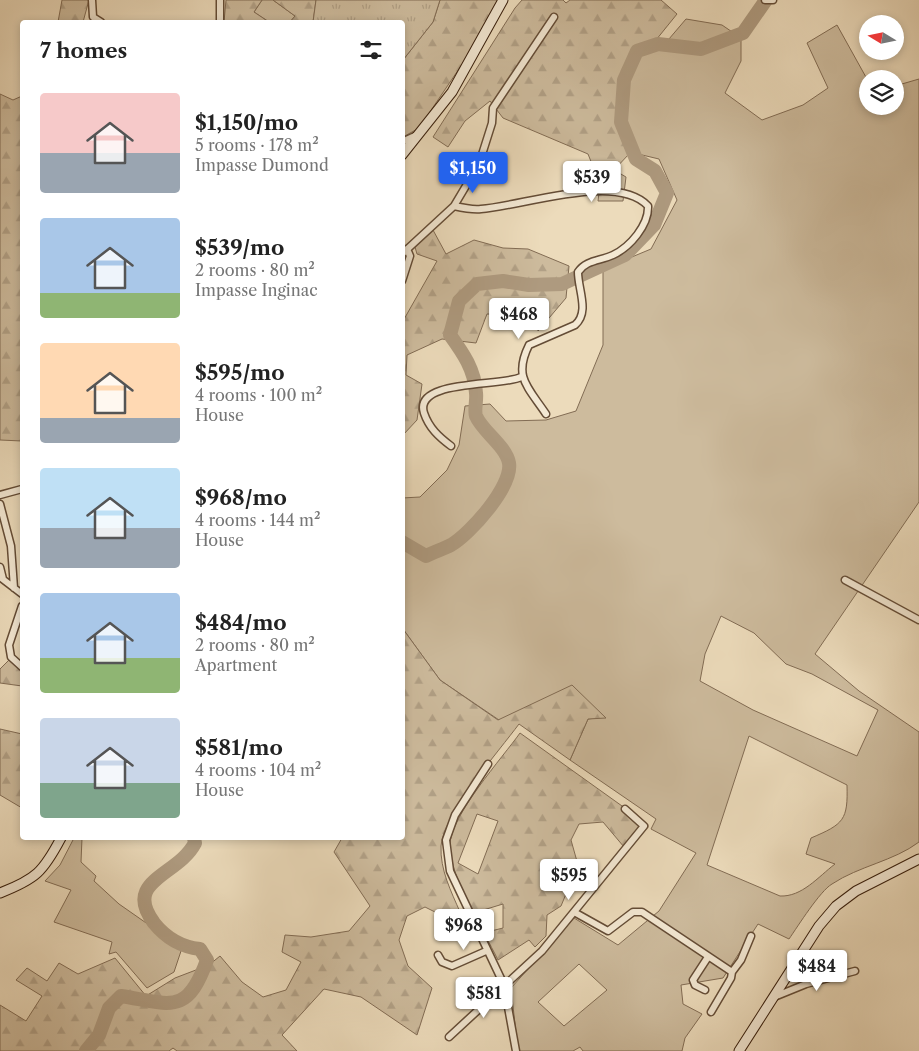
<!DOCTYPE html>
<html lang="en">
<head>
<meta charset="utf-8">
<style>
	body { margin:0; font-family:"Libre Caslon Text",serif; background:#f6f6f6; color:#222; height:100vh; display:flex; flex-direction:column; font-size:19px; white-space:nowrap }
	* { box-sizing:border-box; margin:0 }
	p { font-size:16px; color:#767676 }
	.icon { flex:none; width:28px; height:28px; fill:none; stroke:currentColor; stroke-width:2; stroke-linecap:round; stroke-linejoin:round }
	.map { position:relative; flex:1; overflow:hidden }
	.details { position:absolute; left:20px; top:20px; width:385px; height:820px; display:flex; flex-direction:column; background:#fff; border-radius:5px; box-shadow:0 2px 8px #0003 }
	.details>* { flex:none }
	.needle { width:32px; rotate:280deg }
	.tools { position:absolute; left:859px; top:15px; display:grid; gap:10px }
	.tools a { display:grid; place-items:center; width:45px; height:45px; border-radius:50%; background:#fff; box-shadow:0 2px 8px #0003; font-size:25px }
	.price { position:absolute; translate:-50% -42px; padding:0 11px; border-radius:5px; background:#fff; color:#222; font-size:16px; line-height:32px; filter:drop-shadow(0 1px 2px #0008) }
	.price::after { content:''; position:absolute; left:50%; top:30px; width:15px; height:11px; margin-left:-8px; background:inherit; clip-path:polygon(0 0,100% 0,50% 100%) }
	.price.selected { background:#2563eb; color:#fff }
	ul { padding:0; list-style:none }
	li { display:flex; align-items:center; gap:15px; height:125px; padding:0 20px }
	li span { display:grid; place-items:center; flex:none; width:140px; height:100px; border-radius:5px; color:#555 }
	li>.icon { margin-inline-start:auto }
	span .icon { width:60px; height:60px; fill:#fffc; stroke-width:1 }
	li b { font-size:21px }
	h2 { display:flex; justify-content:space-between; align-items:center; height:60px; padding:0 20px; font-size:21px }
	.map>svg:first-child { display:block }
	.green { fill:#cdbb9d; stroke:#826c54; fill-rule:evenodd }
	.forest { fill:url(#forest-firs); stroke:#826c54; fill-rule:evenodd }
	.park { fill:url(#park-tufts); stroke:#826c54 }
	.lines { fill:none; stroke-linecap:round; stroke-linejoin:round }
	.river { stroke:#ae9a7f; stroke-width:14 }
	.street-casing { stroke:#644c36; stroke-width:9 }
	.secondary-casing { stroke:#361c0a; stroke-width:11 }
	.street { stroke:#f3e8d3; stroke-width:6 }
	.secondary { stroke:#f3e8d3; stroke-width:9 }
</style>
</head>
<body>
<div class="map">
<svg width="919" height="1051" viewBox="0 0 919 1051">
	<defs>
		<pattern id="forest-firs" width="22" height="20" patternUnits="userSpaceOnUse" patternTransform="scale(1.25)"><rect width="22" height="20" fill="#cdbb9d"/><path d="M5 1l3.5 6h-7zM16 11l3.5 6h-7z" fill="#b1a086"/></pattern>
		<pattern id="park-tufts" width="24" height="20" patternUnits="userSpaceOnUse" patternTransform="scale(1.25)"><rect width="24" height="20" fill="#cdbb9d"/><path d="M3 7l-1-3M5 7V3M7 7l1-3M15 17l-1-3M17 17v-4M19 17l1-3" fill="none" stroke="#b1a086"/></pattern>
	</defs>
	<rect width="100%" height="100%" fill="#ecdbbb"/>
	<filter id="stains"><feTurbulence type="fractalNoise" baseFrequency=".004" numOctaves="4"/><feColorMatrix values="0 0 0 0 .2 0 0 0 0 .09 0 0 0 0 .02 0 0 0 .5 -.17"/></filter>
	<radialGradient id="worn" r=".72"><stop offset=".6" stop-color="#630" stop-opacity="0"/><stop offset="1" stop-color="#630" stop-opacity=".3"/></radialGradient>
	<path class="green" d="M262,0h11l22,16 -5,6h-21l-15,-10z
		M686,19l36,6 19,13v23l-16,32 37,27 41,-15 25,-17 -21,-45 30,-18 30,54 1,27h27v-20l24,-7v423l-104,152 44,37 60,41v110c-25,19 -60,24 -87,42 -12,7 -34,42 -43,55l-31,-15 -35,54 -42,7 2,19 19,10 -17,24 -3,13h-99l-3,-4 -7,4h-55l-7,-63 63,-70 44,27 41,-34 37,-58 -45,-24 5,-10 -86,-59 18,-41 17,-2 -106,3 -59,-40 -37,-51 -1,-131 18,-1 27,-27 12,-25 6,-39 25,-2 16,17 40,-1 30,-9 27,-66v-76l48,-20 26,-49 -18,-41 -21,-5 -14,-33 4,-39 13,-28 22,-8zM721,616l33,17 32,31 26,10 66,36 -21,46 -104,-46 -53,-29 5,-27zM749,736l98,49c1,35 -3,39 -36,53l-5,16 29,10c-17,13 -33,33 -55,32l-73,-31zM579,964l28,26 -43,36 -26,-24z
		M74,838h8l-1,24 15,14 -2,5 25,23 63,44 -8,24 -27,16 -31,-36 -7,2 3,-12 -58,-20 17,-32 -26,-9 15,-16z"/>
	<path class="forest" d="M62,0h27l-6,22h-25z
		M226,0h36l-8,12 15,10h-45z
		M273,0h43l-3,22h-23l5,-6z
		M440,0h59l-30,54 -50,74 -16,9v-77l30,-38z
		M522,0h41l3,3 4,-3h91l16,14 -21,26 -19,7 -16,34 -2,46 10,27 -15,16 12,7 -3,24h-25l2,-17 -12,-30 -85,-36 -13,-17 -25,20 -17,26 -15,-10 82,-129z
		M0,94l13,6 9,-4v345l-22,-1z
		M433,230l13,24 28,-14 29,8 25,1 41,17 -3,32 -28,33 -1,-12 -18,-4 -32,-1 -11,29 -34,-4 -35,16 -1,20 16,9 -5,36 -14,15v-114l34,-60 -20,-7 -2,-7z
		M403,629l37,51 58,40 74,-35 34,33 -18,1 -18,41 -51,-36c-20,27 -76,91 -78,122 -1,24 10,45 19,66l-9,8 -26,-13 -18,9 -8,24 9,26 24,22 -15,47 -56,-38 -37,-8 -42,46 15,16h-120l-4,-3 -4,3h-169v-46l26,16 16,-25 -26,-16 11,-12 20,13 12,-18 19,11 37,-16 31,38 29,-18 34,-13 11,-9 22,26 21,15 23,-7 15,-28 -19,-10 3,-17 26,2 38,-6 21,-25 -36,-54 8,-14h60z
		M10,659l12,12v15l-22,-3v-14z
		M0,729l22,5v74l-22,-13z
		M520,733l123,88 -19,26 -21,-25 -24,2 -8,16 7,25 -17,41 -14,9 -1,21 -11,11 -6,-7 -31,20c-15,-31 -48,-81 -48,-115 0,-29 53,-88 70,-112zM477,814l21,7 -20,53 -20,-11zM503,904v24l-16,4 -7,-21z"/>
	<path class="park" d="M316,0h124l-7,22 -30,38 -1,-38h-89z"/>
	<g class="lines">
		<path class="river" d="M402,542l24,14c8,-4 17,-7 25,-11 19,-11 62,-59 58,-82 -3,-17 -27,-32 -33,-47 -2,-6 1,-16 0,-23 -1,-23 -13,-40 -26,-58l9,-34 18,-17 26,-3 26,4 33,-1 63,-29 29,-30 13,-32 -12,-22 -19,-12 -15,-37 3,-42 13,-29 21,-7 43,5 42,-16 23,-33
			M86,1051l13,-16 10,-27 12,-12c50,8 66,20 86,-36l-7,-11c-18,-2 -34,-11 -46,-26 -32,-43 24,-47 41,-80l-1,-5"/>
		<defs>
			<path id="street" d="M92,0l1,17 8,5
				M765,0h8
				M220,22v-22
				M402,142l15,-7
				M454,206c9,2 18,4 27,3 42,-3 135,-37 167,-3 1,19 -18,41 -35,49 -13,6 -27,5 -35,17 0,18 12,40 -3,53l-46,20c-16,32 -1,42 17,69
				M402,254l52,-48 25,-42 13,-41 1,-15 61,-91
				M402,281l8,-25 -3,-7
				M451,446c-12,-9 -22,-18 -27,-33 -11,-34 78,-26 97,-36
				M0,495l22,-6
				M0,504l11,42 3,42
				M0,567l3,12
				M0,577l22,17
				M845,580l74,40
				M22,606l-13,39 2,12 11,10
				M488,764l-33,51 -9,25 4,31 54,114 12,66
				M574,912l34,19 25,-19h9l90,60 -1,6 -20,34
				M438,955l4,7 10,4 34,-15
				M732,972l9,-12 10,-24
				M705,990l-10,-5 -2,-5 15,-23
				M774,997l32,-13 49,-13
				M449,1037l93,-86 102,-125 -19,-17"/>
			<path id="secondary" d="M402,155l50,-63 51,-92
				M0,893c36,-14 43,-21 61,-55
				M739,1051l80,-125 17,-20 20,-15 63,-32"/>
		</defs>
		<use href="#street" class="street-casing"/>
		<use href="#secondary" class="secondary-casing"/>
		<use href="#street" class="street"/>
		<use href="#secondary" class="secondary"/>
	</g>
	<rect width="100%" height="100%" filter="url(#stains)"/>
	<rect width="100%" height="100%" fill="url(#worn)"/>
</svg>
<div class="tools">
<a><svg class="needle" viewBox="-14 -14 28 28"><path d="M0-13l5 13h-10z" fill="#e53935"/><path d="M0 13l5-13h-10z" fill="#767676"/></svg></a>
<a><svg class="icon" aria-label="layers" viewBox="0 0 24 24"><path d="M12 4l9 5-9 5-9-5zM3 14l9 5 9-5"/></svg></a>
</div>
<b class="price selected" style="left:473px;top:194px">$1,150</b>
<b class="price" style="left:592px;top:203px">$539</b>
<b class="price" style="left:519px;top:340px">$468</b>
<b class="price" style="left:569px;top:901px">$595</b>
<b class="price" style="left:464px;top:951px">$968</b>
<b class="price" style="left:817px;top:992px">$484</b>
<b class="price" style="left:484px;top:1019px">$581</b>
<section class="details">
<h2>7 homes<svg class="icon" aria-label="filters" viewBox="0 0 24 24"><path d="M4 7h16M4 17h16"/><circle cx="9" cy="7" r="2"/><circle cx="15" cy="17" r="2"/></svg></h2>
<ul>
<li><span style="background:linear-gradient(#f6c9c9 60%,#9aa5b1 0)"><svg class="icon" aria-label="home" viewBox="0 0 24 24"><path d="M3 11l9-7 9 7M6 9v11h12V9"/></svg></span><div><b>$1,150/mo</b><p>5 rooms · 178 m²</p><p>Impasse Dumond</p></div></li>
<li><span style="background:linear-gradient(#a9c7e8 75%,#8fb573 0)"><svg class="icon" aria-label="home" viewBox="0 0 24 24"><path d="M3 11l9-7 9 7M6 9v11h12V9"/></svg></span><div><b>$539/mo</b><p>2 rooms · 80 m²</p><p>Impasse Inginac</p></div></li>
<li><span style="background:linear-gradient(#ffd9b3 75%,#9aa5b1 0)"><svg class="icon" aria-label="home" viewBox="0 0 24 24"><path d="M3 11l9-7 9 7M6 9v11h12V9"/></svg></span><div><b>$595/mo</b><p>4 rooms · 100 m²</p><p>House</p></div></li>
<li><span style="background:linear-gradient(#bfe0f5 60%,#9aa5b1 0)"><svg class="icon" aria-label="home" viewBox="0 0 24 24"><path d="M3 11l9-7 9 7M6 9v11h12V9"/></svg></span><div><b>$968/mo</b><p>4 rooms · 144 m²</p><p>House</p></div></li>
<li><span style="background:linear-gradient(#a9c7e8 65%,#8fb573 0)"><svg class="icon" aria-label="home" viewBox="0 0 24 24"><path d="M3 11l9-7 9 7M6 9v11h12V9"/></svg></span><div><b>$484/mo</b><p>2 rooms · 80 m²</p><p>Apartment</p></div></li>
<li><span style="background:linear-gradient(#c9d6e8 65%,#7fa58c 0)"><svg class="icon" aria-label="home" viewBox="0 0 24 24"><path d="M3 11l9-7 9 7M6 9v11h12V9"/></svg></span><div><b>$581/mo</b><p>4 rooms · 104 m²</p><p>House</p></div></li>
</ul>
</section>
</div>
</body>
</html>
